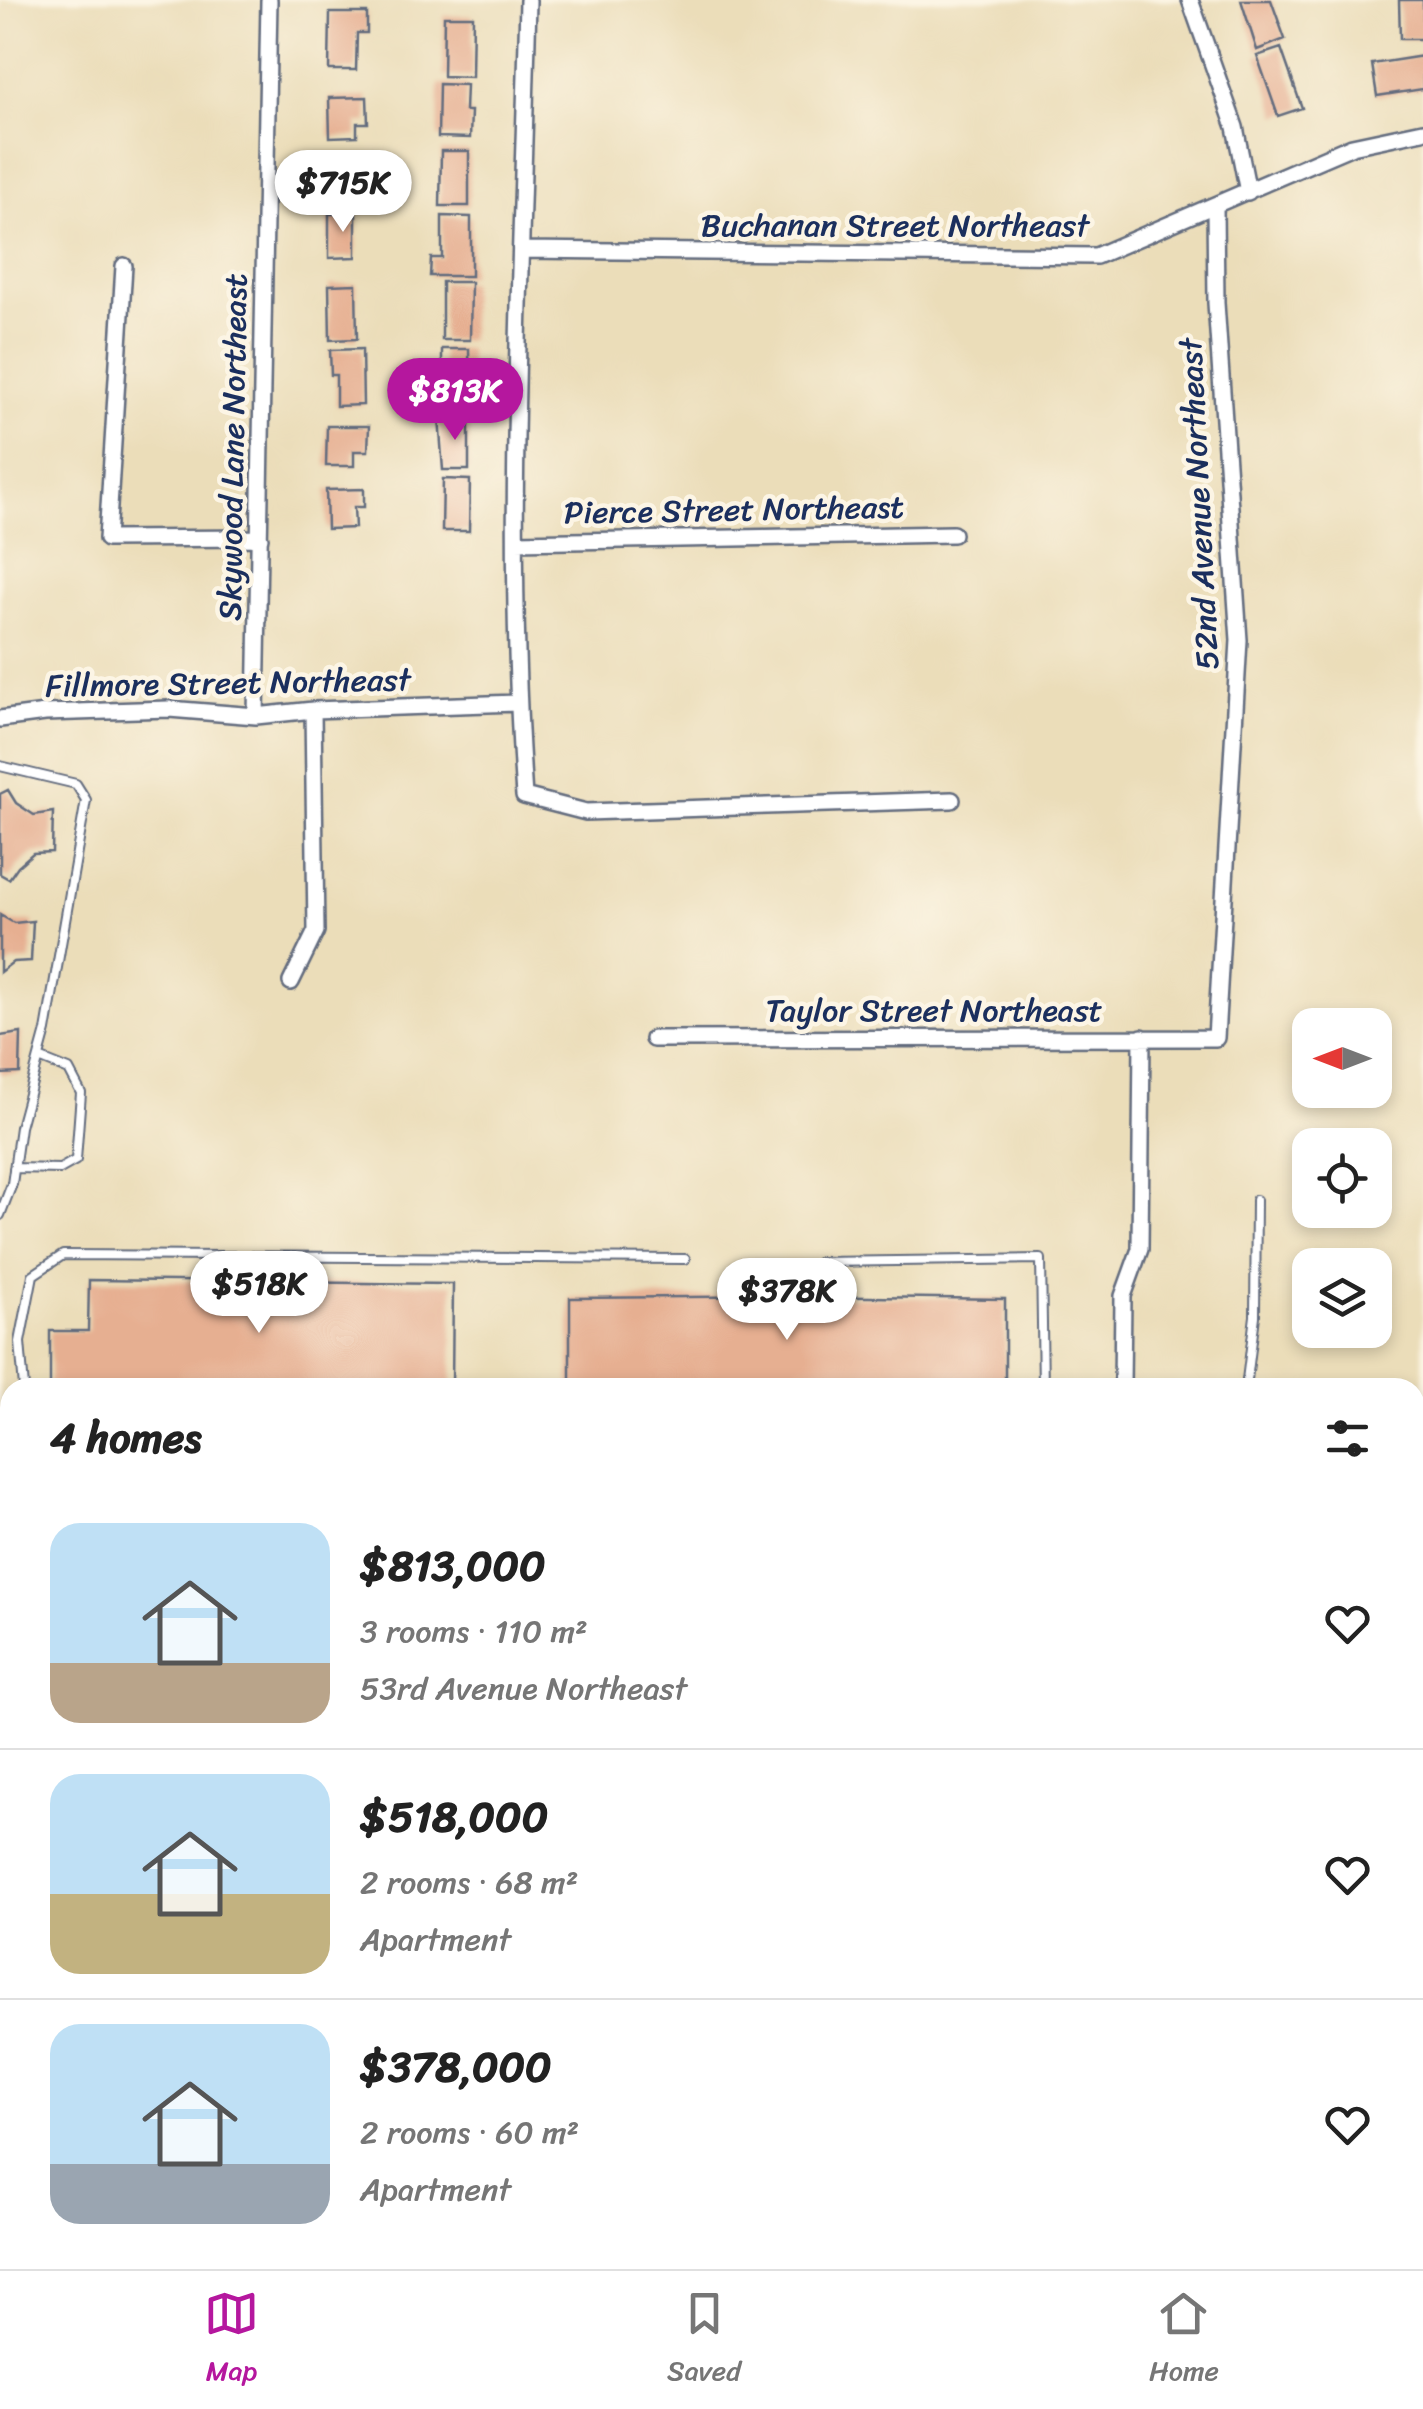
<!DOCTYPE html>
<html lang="en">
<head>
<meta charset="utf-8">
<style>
	body { margin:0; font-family:Sriracha,sans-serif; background:#f6f6f6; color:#222; height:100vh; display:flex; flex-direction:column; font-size:38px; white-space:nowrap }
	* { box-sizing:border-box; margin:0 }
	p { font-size:32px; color:#767676 }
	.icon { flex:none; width:55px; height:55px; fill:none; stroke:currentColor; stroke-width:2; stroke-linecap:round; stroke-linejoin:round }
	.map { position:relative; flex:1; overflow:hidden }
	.sheet { position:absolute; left:0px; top:1378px; width:1425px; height:892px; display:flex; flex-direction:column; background:#fff; border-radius:30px 30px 0 0; box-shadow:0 5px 15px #0003 }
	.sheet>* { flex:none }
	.needle { width:65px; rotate:270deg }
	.controls { position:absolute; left:1292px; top:1008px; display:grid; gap:20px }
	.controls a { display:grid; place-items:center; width:100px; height:100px; border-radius:20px; background:#fff; box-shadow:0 5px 15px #0003; font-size:50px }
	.price { position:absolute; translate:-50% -85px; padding:0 22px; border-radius:35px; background:#fff; color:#222; font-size:32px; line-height:65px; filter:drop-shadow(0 2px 5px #0008) }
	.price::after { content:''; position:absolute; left:50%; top:60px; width:30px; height:22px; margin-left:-15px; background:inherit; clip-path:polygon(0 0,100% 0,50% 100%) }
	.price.on { background:#b5179e; color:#fff }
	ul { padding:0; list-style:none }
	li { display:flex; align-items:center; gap:30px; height:250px; padding:0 50px }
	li+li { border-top:2px solid #e0e0e0 }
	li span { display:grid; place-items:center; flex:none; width:280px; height:200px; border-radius:30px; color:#555 }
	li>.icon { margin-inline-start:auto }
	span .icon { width:120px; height:120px; fill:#fffc; stroke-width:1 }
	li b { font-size:42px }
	h2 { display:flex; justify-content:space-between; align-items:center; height:120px; padding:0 50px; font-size:42px }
	.tabs { display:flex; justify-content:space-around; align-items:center; height:140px; border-top:2px solid #e0e0e0; background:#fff; font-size:28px; color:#767676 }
	.tabs a { display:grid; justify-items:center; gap:5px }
	.tabs .on { color:#b5179e }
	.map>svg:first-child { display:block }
	.green { fill:#acd079; stroke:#64806c; stroke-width:2.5 }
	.building { fill:#e6af91 }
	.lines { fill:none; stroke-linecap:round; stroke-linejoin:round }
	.service-casing { stroke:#646c7e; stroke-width:12 }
	.minor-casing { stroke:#646c7e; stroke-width:20 }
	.tertiary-casing { stroke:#646c7e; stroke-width:25 }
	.primary-casing { stroke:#646c7e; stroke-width:30 }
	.motorway-casing { stroke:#646c7e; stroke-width:32 }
	.path { stroke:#646c7e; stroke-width:4; stroke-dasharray:8 8; stroke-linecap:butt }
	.service { stroke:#fff; stroke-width:8 }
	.minor { stroke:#fff; stroke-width:15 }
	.tertiary { stroke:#fff; stroke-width:20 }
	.primary { stroke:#efc469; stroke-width:25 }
	.motorway { stroke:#efc469; stroke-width:28 }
	.labels { text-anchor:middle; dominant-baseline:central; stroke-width:9; stroke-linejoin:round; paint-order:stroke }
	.street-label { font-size:32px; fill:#1b2f5e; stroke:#fcf5e5 }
</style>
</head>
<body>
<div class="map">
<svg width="1423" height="2269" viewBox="0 0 1423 2269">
	<rect width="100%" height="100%" fill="#fcf5e5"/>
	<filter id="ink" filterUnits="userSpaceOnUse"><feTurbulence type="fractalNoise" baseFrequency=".01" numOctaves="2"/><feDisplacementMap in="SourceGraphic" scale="20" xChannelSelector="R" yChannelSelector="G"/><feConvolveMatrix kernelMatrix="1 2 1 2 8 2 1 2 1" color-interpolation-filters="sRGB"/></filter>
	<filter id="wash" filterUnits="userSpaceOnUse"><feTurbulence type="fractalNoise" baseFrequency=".0048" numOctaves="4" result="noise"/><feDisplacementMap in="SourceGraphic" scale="40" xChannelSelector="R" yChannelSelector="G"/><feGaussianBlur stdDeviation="2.25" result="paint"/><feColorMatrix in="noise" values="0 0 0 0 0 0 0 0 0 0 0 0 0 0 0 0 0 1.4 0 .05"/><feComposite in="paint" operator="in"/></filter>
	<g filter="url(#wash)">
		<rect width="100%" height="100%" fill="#ebddb9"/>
		<path class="green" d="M1070,2260h143v9h-143z"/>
		<g id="blocks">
			<path class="building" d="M1241,0h30l14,39 -28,11z
				M1399,0h24v39h-23z
				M330,13h37v20h-10l-1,37h-27z
				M444,16h29l-1,61 -29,-1z
				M1281,48l21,60 -24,8 -21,-60z
				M1423,56v33l-46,7 -5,-32z
				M439,84l27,1 -1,26h6l-1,27 -32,-1z
				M367,97l1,26h-11v13l-27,1 -1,-39z
				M441,151h28v55h-29z
				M329,161h26v41l-26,-1z
				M356,213v44l-27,1v-44z
				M442,216l29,1v59h-41l1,-18h11z
				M442,282h29l-1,58h-28z
				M356,284l1,55 -27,1 -1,-55z
				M362,349l1,56 -27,1v-31h-5l-1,-25z
				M442,349h27l1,57h-28z
				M469,417v53h-26l-4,-52z
				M327,426h42l-1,25h-14v15h-28z
				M443,479l27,1 -1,51h-27z
				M364,489v18h-10l1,21 -28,1 -1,-39z
				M8,790l8,13 18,12 19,-3 -1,40 -19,1 -15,13 -9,13 -9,-5v-80z
				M0,915l14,8 19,-2 -2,40 -18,1 -13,10z
				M21,1033l-1,40 -20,1v-38z
				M89,1280l364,4 -1,104h-402v-57h38z
				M799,1296l206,3v89h-435v-90z
				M1416,1720h7v95h-8z
				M1415,2007h8v71h-8z
				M0,2159h10v101h102v9h-112z
				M364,2260h46v7l-46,-1z"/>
		</g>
	</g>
	<g filter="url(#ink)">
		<use href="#blocks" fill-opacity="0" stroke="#646c7e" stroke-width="2.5"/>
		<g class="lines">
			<defs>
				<path id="service" d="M0,766l76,18 10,16 -40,231 -26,96 -8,57 -12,31
					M14,1168l46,1 16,-9 5,-67 -12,-23 -30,-12
					M820,1262l221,-3 2,129
					M24,1388l-4,-46 13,-67 30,-20 622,4
					M1246,1388l9,-72 1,-116
					M1415,1677h8
					M1415,1825h8
					M1415,2099h8
					M1415,2197h8
					M148,2260v9
					M236,2260v9
					M445,2260v9
					M1306,2269v-9"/>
				<path id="minor" d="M528,0c-6,264 -23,532 -4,796l62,16 366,-12
					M1190,0l45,127 13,65
					M523,250l573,6 256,-110 71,-15
					M124,266l-17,273 153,-1
					M516,542l437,-8
					M256,716l13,-716
					M0,719l45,-6 124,-4 87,7 57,-6 204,-7
					M291,982l25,-51 -3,-221
					M653,1039l563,-1 23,-398 -23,-337 -1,-97
					M1122,1388l1,-92 17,-47 2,-212
					M0,1591l10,29"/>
				<path id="tertiary" d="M501,2260v9
					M535,2260v9"/>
				<path id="primary" d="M1415,1887h8
					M0,1889h10
					M1415,1949h8
					M0,1952h10"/>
				<path id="motorway" d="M0,1727l10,27"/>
			</defs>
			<use href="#service" class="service-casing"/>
			<use href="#minor" class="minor-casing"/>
			<use href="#tertiary" class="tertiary-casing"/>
			<use href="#primary" class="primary-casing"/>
			<use href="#motorway" class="motorway-casing"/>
			<path class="path" d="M0,1997l10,-3
				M1178,2269l1,-9"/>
			<use href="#service" class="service"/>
			<use href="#minor" class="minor"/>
			<use href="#tertiary" class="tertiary"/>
			<use href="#primary" class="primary"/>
			<use href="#motorway" class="motorway"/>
		</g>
	</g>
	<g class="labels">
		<g class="street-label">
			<text x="895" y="225">Buchanan Street Northeast</text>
			<text transform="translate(233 447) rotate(-89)">Skywood Lane Northeast</text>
			<text transform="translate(1199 504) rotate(-93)">52nd Avenue Northeast</text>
			<text transform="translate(734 510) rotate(-1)">Pierce Street Northeast</text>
			<text transform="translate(228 683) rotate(-1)">Fillmore Street Northeast</text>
			<text x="934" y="1010">Taylor Street Northeast</text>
		</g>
	</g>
</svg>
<div class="controls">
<a><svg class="needle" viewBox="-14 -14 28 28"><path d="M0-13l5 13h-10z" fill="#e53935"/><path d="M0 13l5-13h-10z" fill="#767676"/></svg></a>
<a><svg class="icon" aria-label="locate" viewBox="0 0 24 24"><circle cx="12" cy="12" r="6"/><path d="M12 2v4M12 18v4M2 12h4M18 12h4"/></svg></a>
<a><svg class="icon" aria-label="layers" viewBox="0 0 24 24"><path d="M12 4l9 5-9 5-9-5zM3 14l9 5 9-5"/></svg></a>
</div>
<b class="price" style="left:343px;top:235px">$715K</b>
<b class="price on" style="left:455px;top:443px">$813K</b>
<b class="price" style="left:259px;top:1336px">$518K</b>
<b class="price" style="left:787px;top:1343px">$378K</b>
<section class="sheet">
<h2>4 homes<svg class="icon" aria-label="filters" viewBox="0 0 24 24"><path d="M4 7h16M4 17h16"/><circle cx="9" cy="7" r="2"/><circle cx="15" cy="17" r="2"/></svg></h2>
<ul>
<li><span style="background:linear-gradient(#bfe0f5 70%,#b9a48a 0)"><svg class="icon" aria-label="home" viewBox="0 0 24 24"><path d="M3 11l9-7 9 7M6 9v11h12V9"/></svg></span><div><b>$813,000</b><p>3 rooms · 110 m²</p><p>53rd Avenue Northeast</p></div><svg class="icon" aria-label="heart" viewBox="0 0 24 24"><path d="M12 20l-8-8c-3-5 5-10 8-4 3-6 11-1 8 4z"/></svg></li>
<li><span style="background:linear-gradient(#bfe0f5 60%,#c2b280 0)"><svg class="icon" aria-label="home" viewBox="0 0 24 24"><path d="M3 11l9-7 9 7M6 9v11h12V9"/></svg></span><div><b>$518,000</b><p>2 rooms · 68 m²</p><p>Apartment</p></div><svg class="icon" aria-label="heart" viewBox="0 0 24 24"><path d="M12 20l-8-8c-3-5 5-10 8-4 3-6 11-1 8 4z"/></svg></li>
<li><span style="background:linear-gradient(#bfe0f5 70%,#9aa5b1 0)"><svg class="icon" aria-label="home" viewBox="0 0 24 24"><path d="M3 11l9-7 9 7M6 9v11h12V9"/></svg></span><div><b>$378,000</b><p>2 rooms · 60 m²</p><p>Apartment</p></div><svg class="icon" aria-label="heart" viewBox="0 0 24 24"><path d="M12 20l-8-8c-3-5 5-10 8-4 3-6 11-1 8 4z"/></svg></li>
</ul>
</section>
</div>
<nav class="tabs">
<a class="on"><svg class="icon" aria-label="map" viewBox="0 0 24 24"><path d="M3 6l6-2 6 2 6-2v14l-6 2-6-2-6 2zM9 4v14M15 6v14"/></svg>Map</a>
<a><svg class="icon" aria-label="saved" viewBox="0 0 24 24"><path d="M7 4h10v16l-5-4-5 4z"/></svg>Saved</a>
<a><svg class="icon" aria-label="home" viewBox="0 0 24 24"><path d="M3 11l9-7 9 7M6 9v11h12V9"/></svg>Home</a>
</nav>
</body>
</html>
